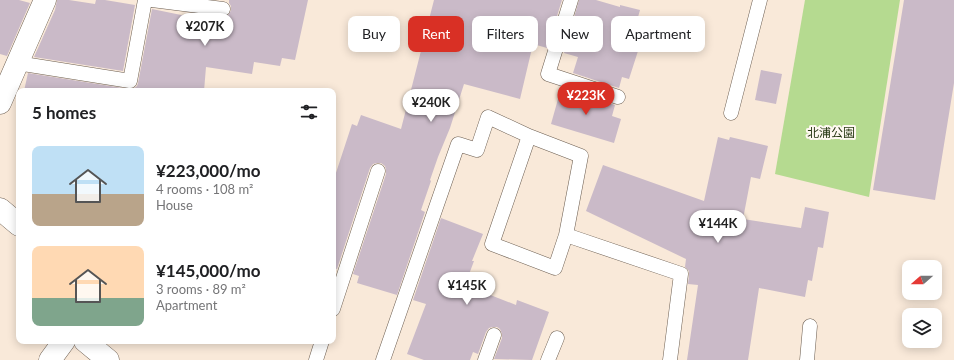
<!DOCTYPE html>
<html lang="en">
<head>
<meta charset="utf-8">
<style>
	body { margin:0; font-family:Lato,"Noto Sans JP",sans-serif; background:#f2f2f2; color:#202124; height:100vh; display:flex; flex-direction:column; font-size:15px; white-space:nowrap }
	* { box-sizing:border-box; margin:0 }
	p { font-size:13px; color:#757577 }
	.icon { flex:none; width:22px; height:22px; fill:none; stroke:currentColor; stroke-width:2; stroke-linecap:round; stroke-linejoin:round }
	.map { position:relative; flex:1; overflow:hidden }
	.side { position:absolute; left:16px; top:88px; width:320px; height:256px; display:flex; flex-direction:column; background:#fff; border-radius:8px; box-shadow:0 2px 10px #0003 }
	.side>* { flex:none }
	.banner { position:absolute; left:348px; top:16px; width:380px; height:36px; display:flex; gap:8px }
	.needle { width:26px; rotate:250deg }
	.fabs { position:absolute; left:902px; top:260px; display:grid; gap:8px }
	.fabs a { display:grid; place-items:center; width:40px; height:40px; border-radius:8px; background:#fff; box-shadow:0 2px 10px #0003; font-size:20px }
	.price { position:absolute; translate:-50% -34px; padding:0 9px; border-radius:14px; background:#fff; color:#222; font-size:13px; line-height:26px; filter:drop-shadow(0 1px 2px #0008) }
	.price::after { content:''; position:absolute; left:50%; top:24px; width:12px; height:9px; margin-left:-6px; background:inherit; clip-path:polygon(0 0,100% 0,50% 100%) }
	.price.selected { background:#d93025; color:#fff }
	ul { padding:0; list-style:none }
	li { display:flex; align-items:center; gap:12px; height:100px; padding:0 16px }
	li span { display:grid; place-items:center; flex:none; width:112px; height:80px; border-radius:8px; color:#555 }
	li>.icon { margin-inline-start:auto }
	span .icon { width:48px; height:48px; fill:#fffc; stroke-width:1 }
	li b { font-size:17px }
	h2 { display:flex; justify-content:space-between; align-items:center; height:48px; padding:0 16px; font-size:17px }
	.pill { padding:0 14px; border-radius:8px; background:#fff; box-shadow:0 2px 10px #0003; font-size:14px; line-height:36px }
	.pill.selected { background:#d93025; color:#fff }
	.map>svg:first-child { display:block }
	.green { fill:#b5da90 }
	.building { fill:#cabac8 }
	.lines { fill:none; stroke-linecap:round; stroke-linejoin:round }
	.service-casing { stroke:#6c5e51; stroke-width:15 }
	.minor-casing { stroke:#6c5e51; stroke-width:23 }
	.tertiary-casing { stroke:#6c5e51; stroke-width:23 }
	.service { stroke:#fff; stroke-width:14 }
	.minor { stroke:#fff; stroke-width:22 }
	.tertiary { stroke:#fff; stroke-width:22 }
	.labels { text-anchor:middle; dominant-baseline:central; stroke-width:4; stroke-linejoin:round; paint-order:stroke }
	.park-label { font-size:12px; fill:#273813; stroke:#fef8f1 }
</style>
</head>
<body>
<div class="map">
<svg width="954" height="360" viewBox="0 0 954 360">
	<rect width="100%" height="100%" fill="#f9e9d9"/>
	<path class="green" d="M805,0h95l-31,197 -94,-23z"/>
	<path class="building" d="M0,0h19l11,3 -23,53 -7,-2z
		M57,0h12l26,4 1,-4h9l30,5 -12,66 -89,-14 21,-47z
		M229,0h79l-13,60 -13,-2 -2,8 -26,-4 -2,12 -46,-7 -2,24h-180l4,-18 101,16h4l4,-3 1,-3 14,-74 73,15 1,-7 3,-3 2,-4v-4l-2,-3z
		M434,0h128l-15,48 -14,-4 -13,55 -56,-15 -14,44 -12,29 -8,23 1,1 -10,29 4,2 -28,83 -40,-12 2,-7 -6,-2 33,-100v-4l-1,-4 -4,-3h-4l-4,1 -3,4 -33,101 -4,-1v-86l19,-58 5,2 4,-11 40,14z
		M579,0h17l24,7v-2l20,5 -2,7 2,2 -8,30 6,2 -9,28 -7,-2 -3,11 -46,-15 5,-16 -14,-4z
		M904,0h50v83l-19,117 -62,-10z
		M761,70l21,4 -6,30 -21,-4z
		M568,90l47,15 -3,11 9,3 -7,24 -63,-19 9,-32 7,2z
		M718,137l11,3 1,-3 38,9 -8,33 -9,-2 -8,42 58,9 4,-21 24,5 -6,36 -5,-1 -6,34 -4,-1 -3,17 -46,-9 -11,72h-61l11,-75 -10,-1 1,-9v-4l-4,-4 1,-8 -100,-48 17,-46 101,36z
		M441,218l42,16 -11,27h2l-9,24 51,20 1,-5 32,12 -17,48 -38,-1 8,-21v-4l-2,-5 -3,-2h-4l-4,1 -3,4 -8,22 -5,-2 -3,8h-46l-17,-6 19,-50 -13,-4z"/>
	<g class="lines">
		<defs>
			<path id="service" d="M152,0l71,9
				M571,0l-23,74 70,23
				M17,63l113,18 15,-81
				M731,113l29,-113
				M529,136l52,20 -15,79
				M333,309l45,-138
				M316,360l6,-19
				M383,360l75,-216 19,6 11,-33 41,19 -37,108 63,24 11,-33 115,39 -11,86
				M485,360l9,-25
				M548,360l9,-22
				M807,360l3,-34"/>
			<path id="minor" d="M0,103l45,-103
				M50,360l14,-19"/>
			<path id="tertiary" d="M0,209l19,16
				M85,341l23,19"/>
		</defs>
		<use href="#service" class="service-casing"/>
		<use href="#minor" class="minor-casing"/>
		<use href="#tertiary" class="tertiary-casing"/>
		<use href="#service" class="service"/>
		<use href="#minor" class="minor"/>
		<use href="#tertiary" class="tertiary"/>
	</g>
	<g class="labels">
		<g class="park-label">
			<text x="831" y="132">北浦公園</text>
		</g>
	</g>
</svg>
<div class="fabs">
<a><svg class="needle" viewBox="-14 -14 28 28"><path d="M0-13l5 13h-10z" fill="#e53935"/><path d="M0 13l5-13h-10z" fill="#757577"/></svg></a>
<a><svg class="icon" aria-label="layers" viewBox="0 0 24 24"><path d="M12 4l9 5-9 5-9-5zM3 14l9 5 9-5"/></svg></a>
</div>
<b class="price" style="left:205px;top:47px">¥207K</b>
<b class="price selected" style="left:586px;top:116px">¥223K</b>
<b class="price" style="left:431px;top:123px">¥240K</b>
<b class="price" style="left:718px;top:244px">¥144K</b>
<b class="price" style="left:467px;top:306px">¥145K</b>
<div class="banner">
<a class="pill">Buy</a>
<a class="pill selected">Rent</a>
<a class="pill">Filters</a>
<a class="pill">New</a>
<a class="pill">Apartment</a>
</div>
<section class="side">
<h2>5 homes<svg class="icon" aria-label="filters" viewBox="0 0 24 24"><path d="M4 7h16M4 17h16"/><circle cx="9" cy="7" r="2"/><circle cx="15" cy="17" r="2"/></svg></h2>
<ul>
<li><span style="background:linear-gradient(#bfe0f5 60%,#b9a48a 0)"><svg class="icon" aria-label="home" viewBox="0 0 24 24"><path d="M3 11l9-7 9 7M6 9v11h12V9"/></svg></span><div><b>¥223,000/mo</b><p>4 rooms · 108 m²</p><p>House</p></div></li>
<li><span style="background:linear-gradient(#ffd9b3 65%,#7fa58c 0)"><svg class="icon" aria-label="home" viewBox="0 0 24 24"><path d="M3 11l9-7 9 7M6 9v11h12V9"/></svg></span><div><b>¥145,000/mo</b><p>3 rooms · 89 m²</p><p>Apartment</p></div></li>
</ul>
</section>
</div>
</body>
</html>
